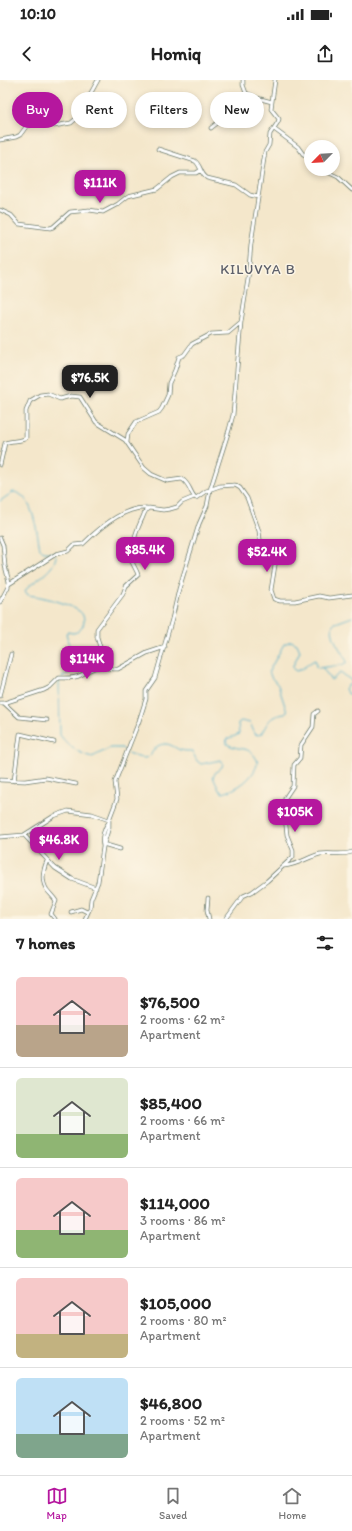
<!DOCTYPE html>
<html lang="en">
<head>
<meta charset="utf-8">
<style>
	body { margin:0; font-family:Itim,sans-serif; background:#f2f2f2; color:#222; height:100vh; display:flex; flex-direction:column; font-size:15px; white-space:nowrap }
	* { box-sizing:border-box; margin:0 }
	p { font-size:13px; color:#767676 }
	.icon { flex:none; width:22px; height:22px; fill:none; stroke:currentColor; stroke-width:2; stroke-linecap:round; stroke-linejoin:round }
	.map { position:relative; height:839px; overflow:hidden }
	.drawer { display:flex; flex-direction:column; background:#fff; flex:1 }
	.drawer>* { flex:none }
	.banner { position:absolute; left:12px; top:12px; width:328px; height:36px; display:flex; gap:8px }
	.needle { width:26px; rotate:246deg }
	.controls { position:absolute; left:304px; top:60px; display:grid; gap:8px }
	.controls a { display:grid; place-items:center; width:36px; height:36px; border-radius:50%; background:#fff; box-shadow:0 2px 6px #0003; font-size:20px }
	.price { position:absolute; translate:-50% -34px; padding:0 9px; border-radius:8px; background:#b5179e; color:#fff; font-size:13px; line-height:26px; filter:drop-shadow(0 1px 2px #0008) }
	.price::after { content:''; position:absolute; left:50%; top:24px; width:12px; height:9px; margin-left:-6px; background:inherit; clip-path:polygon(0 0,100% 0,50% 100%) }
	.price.current { background:#222; color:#fff }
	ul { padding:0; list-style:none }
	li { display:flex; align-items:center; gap:12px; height:100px; padding:0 16px }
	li+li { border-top:1px solid #e0e0e0 }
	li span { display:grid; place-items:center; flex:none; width:112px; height:80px; border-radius:6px; color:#555 }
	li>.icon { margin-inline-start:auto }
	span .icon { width:48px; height:48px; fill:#fffc; stroke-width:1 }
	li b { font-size:17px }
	h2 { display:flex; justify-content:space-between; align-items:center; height:48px; padding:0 16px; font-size:17px }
	.tag { padding:0 14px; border-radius:18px; background:#fff; box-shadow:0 2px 6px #0003; font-size:14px; line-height:36px }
	.tag.current { background:#b5179e; color:#fff }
	.status { display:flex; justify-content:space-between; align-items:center; height:28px; padding:0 20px; background:#fff; direction:ltr }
	.status svg { height:11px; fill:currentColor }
	header { display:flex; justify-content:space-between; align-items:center; height:52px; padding:0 16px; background:#fff; font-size:18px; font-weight:800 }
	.tabs { display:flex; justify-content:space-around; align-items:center; height:56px; border-top:1px solid #e0e0e0; background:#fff; font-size:11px; color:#767676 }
	.tabs a { display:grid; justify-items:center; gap:2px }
	.tabs .current { color:#b5179e }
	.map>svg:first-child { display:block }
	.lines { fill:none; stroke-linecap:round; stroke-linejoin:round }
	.stream { stroke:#4dafcc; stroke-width:1 }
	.minor-casing { stroke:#6a7869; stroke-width:4.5 }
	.minor { stroke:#fff; stroke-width:3 }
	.labels { text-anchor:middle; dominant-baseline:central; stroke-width:3; stroke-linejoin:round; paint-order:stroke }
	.quarter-label { font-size:14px; letter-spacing:1px; fill:#5e616b; stroke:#fcf5e5 }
</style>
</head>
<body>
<div class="status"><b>10:10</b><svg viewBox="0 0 49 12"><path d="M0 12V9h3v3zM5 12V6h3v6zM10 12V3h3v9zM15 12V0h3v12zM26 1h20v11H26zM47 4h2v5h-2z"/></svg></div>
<header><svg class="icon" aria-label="back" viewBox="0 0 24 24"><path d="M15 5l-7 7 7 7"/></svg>Homiq<svg class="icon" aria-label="share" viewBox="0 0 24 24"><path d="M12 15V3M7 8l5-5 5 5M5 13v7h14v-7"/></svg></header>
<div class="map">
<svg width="352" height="839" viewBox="0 0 352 839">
	<rect width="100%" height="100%" fill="#fcf5e5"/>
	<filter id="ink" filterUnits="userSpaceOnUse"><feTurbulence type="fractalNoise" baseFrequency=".025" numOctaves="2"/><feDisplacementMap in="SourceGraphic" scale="8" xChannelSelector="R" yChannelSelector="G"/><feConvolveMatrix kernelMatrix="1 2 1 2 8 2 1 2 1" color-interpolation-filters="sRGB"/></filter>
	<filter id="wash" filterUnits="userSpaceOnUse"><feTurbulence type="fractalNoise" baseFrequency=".012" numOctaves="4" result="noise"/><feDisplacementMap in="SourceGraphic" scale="16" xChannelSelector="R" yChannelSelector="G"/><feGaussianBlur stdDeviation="0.9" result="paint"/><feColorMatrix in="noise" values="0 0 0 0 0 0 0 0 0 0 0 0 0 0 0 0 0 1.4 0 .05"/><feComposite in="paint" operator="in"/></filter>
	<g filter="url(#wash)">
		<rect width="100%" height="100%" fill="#f4e7cb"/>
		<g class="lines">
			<path class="stream" d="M0,421l13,-9c20,1 24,41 27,57l4,3 11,1
				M56,476c-2,17 -22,23 -31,35l3,4c16,2 37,7 51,16 9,6 5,21 -6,22 -2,0 -4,-1 -6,-1l-1,1 3,11v6l7,10 -3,11 -11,6
				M322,587l9,13 9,-7 11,7 1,4 -5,2 -2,3 2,4 5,2
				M59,600l1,55c9,12 18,18 32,22l18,-9h12l3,3
				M128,673c30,15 18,-8 37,-9 6,0 10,4 15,6 4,1 9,1 12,1l5,10 4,3 20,-4 2,3 -1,4 -6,5 -3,5 6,13 4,3c15,-4 31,-15 35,-31 -8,-18 -17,-10 -31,-18l-1,-5 9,-3 4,-2 -1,-11 3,-2 9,2 5,11 3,1 3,-1c8,-13 8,-18 24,-20l2,-2 -9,-27 -7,-8 -2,-6 15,-27 7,-3 6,3 3,7 -8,17 4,3c7,-1 12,-8 19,-11l1,2v5l2,1 24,-3 5,-3c-5,-12 -18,-24 -14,-38l19,-7"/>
		</g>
	</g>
	<g filter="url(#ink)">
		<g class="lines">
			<defs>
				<path id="minor" d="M243,0v5l3,8
					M211,48l14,-11 4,-6 5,-10 12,-8 11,5 15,4
					M274,49l24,18 5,7 8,4
					M0,60l16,-3 4,-2 6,-8 14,-6 5,-1 9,6 17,-3 6,-5 21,-38
					M158,69l37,12c6,4 5,13 12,17l29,7 14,10 8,2
					M321,89l17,8 14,13
					M0,130l11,5 8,9 31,4 3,-1 17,-15 19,-2 14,2 15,-8 10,-8 29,-7 15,-12 8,-4h16l5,-3
					M127,362l1,-8 8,-12 23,-10 3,-4 6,-13 1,-12 6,-13 4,-13 5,-2 8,-11 19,-10 17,-1 13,-11
					M0,385l5,-22c7,-3 16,-1 21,-5v-27l4,-10 10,-6 8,-1 12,5 11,-3 9,1 16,25 29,18 19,28 7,6 16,7 15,-2c9,6 8,15 14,19l10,-7 14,-5 15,-1 5,3 7,10 12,33 2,16 14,3 2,3 -6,37 3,9 6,2h15l24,-5 10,2 23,-3
					M0,458l3,7 2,21 4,16 -1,5 -8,15
					M9,504l47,-30 12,-3 6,-6 9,-1c15,-15 41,-38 64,-36
					M106,587l-9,-30v-8l26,-35 3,-8 12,-11 -1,-3 -5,-10 4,-9c-2,-17 -2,-16 5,-32 3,-5 3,-11 8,-13l14,2 7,-1 7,-2 5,-5 12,-5
					M0,616l11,-42
					M0,623h4l15,14 28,3
					M4,623l40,-13 6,-3 9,-9c7,0 15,1 22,-3 7,-4 10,-7 18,-8 6,-1 12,3 19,2l29,-16 18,-6
					M0,700l25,1 21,-3 30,6
					M14,701l6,-47 34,8
					M24,755l31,33 17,11 24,9
					M0,757l24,-2 30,-19 14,-5 24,3 17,6
					M103,764l17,5
					M103,766c-2,-8 1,-18 6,-24
					M47,781c-4,9 -6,20 0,29 3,4 7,7 9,11l-5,13 4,5
					M284,786c14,-1 24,-9 36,-12 11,-2 21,2 32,-2
					M208,818l-1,12 2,9
					M71,832l10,-3 6,3
					M85,839l5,-11 1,-9 7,-17 5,-35 6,-20v-7l8,-21 -2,-17 24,-61 7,-22v-8l9,-13 17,-59 7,-30 20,-65 8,-18 3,-16 19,-60 4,-15 8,-93 7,-43 3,-35 14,-92 4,-7 1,-11 8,-12 1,-3 -8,-10 4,-29
					M226,839l17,-23 9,-4 15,-11 26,-24v-7l-6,-15 -1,-9 -2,-16 1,-12 8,-12 1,-21 6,-7 1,-13 12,-18 1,-13 4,-3"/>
			</defs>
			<use href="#minor" class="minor-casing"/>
			<use href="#minor" class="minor"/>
		</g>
	</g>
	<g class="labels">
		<g class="quarter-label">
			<text x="258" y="189">KILUVYA B</text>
		</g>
	</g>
</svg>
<div class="controls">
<a><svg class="needle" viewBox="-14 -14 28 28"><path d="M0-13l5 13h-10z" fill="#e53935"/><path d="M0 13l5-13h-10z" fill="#767676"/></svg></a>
</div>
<b class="price" style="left:100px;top:124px">$111K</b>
<b class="price current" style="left:90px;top:319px">$76.5K</b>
<b class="price" style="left:145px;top:491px">$85.4K</b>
<b class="price" style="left:267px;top:493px">$52.4K</b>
<b class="price" style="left:87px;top:600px">$114K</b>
<b class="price" style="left:295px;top:753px">$105K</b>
<b class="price" style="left:59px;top:781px">$46.8K</b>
<div class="banner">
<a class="tag current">Buy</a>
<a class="tag">Rent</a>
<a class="tag">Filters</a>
<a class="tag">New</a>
</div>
</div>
<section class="drawer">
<h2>7 homes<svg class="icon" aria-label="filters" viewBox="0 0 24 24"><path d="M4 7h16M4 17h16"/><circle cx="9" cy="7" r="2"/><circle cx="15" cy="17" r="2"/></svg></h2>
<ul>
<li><span style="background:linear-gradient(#f6c9c9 60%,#b9a48a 0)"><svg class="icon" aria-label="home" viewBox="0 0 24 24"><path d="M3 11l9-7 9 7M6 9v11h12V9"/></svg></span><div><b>$76,500</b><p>2 rooms · 62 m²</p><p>Apartment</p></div></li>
<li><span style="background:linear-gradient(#dfe7d0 70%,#8fb573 0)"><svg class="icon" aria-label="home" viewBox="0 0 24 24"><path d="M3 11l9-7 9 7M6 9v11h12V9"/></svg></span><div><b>$85,400</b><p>2 rooms · 66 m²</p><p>Apartment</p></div></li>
<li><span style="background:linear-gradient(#f6c9c9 65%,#8fb573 0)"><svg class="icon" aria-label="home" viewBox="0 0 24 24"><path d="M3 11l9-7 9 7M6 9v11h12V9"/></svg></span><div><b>$114,000</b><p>3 rooms · 86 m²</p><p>Apartment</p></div></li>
<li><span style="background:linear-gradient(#f6c9c9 70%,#c2b280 0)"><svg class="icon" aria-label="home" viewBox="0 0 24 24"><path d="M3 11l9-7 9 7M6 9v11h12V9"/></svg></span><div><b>$105,000</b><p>2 rooms · 80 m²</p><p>Apartment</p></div></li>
<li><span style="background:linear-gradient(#bfe0f5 70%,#7fa58c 0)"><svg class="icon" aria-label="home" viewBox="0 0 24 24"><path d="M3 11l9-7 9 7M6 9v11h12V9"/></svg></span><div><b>$46,800</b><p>2 rooms · 52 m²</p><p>Apartment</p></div></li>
</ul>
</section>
<nav class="tabs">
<a class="current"><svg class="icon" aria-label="map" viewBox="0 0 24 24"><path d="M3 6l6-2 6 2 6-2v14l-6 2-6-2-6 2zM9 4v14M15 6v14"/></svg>Map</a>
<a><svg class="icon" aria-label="saved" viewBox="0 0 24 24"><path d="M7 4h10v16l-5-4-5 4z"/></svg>Saved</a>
<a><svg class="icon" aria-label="home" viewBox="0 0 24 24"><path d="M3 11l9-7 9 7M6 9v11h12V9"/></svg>Home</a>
</nav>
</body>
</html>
